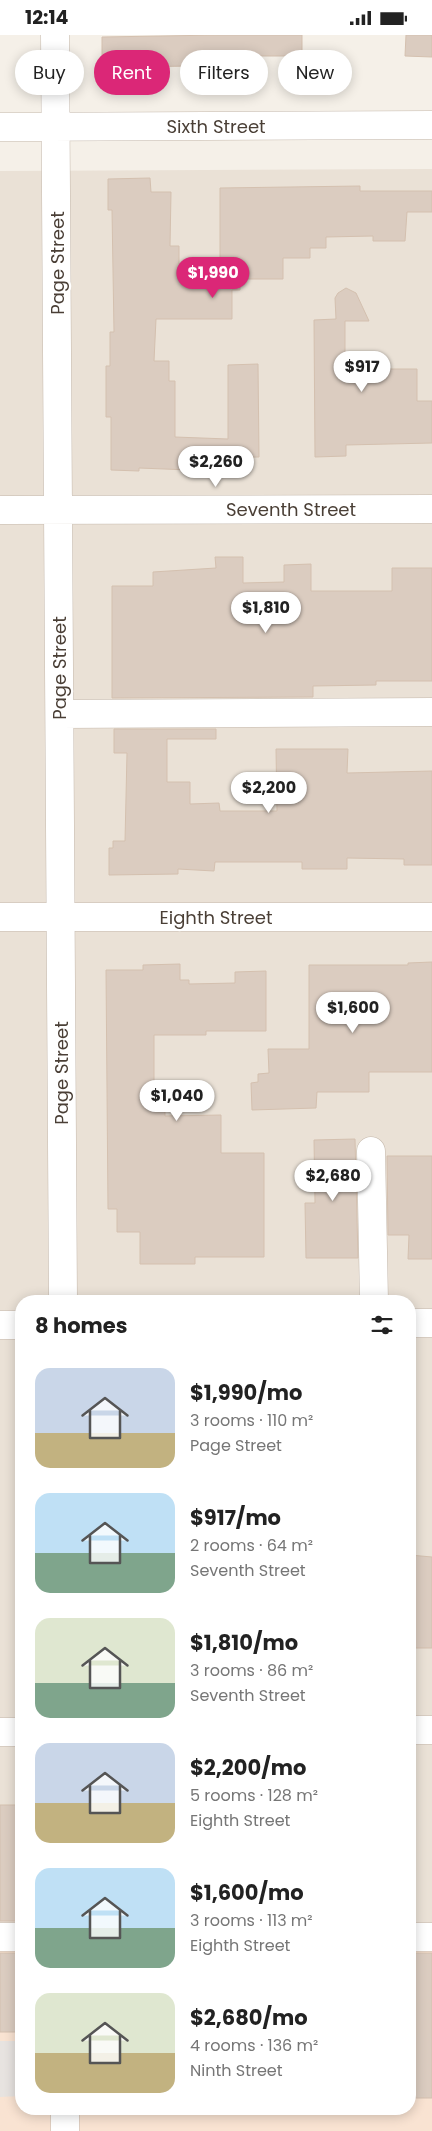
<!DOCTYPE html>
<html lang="en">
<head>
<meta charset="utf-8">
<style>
	body { margin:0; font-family:Poppins,sans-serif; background:#f6f6f6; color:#222; height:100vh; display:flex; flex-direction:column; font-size:19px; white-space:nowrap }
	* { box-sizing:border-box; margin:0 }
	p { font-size:16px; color:#767676 }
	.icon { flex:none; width:28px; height:28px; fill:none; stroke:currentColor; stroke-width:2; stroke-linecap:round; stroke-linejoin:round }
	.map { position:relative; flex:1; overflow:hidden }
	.drawer { position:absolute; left:15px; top:1260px; width:401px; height:820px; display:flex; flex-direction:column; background:#fff; border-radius:20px; box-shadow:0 2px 12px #0003 }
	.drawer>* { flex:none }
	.banner { position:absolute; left:15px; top:15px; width:402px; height:45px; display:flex; gap:10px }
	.price { position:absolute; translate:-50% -42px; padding:0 11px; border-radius:18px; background:#fff; color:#222; font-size:16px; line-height:32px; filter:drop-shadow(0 1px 2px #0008) }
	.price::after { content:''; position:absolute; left:50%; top:30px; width:15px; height:11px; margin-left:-8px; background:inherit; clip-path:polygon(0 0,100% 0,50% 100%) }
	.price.current { background:#db2777; color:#fff }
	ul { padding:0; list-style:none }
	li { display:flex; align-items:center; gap:15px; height:125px; padding:0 20px }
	li span { display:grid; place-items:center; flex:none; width:140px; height:100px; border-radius:15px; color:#555 }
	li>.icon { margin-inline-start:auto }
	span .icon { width:60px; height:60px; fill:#fffc; stroke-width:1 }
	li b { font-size:21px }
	h2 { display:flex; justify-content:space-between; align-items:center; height:60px; padding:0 20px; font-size:21px }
	.chip { padding:0 18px; border-radius:22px; background:#fff; box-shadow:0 2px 12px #0003; font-size:18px; line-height:45px }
	.chip.current { background:#db2777; color:#fff }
	.status { display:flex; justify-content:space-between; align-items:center; height:35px; padding:0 25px; background:#fff; direction:ltr }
	.status svg { height:14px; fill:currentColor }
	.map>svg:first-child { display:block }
	.residential { fill:#eae1d6 }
	.commercial { fill:#f9e3d2 }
	.parking { fill:#e7e3e0 }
	.building { fill:#dbccc0; stroke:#d4c0af }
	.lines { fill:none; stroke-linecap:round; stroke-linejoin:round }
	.minor-casing { stroke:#c5b9ad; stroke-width:29 }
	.minor { stroke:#fff; stroke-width:28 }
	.labels { text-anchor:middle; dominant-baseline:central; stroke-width:4.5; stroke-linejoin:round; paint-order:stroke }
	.street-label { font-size:18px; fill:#4a3f36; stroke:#fff }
</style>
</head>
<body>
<div class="status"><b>12:14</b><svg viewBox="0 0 49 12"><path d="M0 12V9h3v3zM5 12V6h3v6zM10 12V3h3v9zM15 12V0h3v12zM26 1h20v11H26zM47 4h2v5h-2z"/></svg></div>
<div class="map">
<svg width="432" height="2096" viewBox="0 0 432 2096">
	<rect width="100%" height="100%" fill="#f5f0e8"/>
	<path class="residential" d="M432,134v1778h-22v-646h-389v649h-21v-1779z"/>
	<path class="commercial" d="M410,1912h22v184h-432v-181h21v159h389z"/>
	<path class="parking" d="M0,2006h21v55l-21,1z"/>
	<path class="building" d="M219,0h83v21h-53v7h-52v3l-95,1v-30z
		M406,0h26v22l-27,-1z
		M150,143l1,14h20l-1,54h9v18h41v-76l140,-2v5h72v21h-25l-2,29h-32v-5l-47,1v11h-16v10h-27v21h-43v11h-8v29h-76l-2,42h15v20h6v56l53,2v-74l30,-1 1,93 -69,1v12l-51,-2v3l-28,-1v-53h-5v-51h4v-34h4l-2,-122h-4v-31z
		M346,253l10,5 13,28h-24v48h72v32h15v42l-86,2v11l-31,1 -1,-137 22,-1 -1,-21 3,-5z
		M215,522h28v26l41,-1v-17l27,-1v27h81v-23h40v113h-56v4l-63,1v11l-201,1v-112h41v-14l63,-4z
		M114,694h102v10h-49v43h23v22l29,-1 1,8h57l-1,-62h72l-1,24 85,-2v94h-28v-6l-57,-1v11h-45v-7h-87l-1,9 -36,-2v5l-69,1v-27h4v-7h12l2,-88h-13z
		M432,927v110h-63v20h-52l-1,16 -64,2 -1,-27 7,-1v-8l11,-1 -1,-24h41v-84h99v-2z
		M180,929v16h9v4l46,-1v-11l31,-1v60h-60v4h-52v60h11v21l56,-1v38h43v104h-69v7h-55v-32h-23v-23h-9l-2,-239h37v-5z
		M355,1104l3,119h-52l-1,-55h10l-1,-63z
		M387,1121h45v103h-24l1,-24h-21z
		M410,1520l22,2v91h-22z
		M0,1770h20l1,116h-21z
		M0,1918h21v79h-21z
		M410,1918h22v145h-22z"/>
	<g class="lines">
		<defs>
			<path id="minor" d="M55,0l8,1266
				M0,92l432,-2
				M0,475l432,-1
				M60,679l372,-2
				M0,882h432
				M371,1116l3,150
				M410,1288h22
				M0,1290h21
				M410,1695h22
				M0,1697h21
				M0,1902h21
				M410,1902h22
				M65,2096v-22"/>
		</defs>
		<use href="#minor" class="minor-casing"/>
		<use href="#minor" class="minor"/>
	</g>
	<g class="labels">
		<g class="street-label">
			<text x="216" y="91">Sixth Street</text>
			<text transform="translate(57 228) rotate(-90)">Page Street</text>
			<text x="291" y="474">Seventh Street</text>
			<text transform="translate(59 633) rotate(-90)">Page Street</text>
			<text x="216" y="882">Eighth Street</text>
			<text transform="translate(61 1038) rotate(-90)">Page Street</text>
		</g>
	</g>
</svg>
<b class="price current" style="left:213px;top:264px">$1,990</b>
<b class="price" style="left:362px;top:358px">$917</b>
<b class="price" style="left:216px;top:453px">$2,260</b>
<b class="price" style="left:266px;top:599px">$1,810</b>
<b class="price" style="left:269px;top:779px">$2,200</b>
<b class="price" style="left:353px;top:999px">$1,600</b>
<b class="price" style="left:177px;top:1087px">$1,040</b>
<b class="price" style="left:333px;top:1167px">$2,680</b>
<div class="banner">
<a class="chip">Buy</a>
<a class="chip current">Rent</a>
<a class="chip">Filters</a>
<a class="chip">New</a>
</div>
<section class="drawer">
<h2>8 homes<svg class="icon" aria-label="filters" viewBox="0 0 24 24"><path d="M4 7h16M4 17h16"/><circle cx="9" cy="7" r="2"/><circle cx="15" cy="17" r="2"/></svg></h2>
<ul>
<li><span style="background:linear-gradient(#c9d6e8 65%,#c2b280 0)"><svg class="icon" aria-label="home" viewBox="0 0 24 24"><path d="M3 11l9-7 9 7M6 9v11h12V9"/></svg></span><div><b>$1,990/mo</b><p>3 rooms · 110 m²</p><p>Page Street</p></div></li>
<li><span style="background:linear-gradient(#bfe0f5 60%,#7fa58c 0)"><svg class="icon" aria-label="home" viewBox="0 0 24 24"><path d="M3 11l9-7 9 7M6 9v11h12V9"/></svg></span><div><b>$917/mo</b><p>2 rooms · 64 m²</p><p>Seventh Street</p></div></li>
<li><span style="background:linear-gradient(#dfe7d0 65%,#7fa58c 0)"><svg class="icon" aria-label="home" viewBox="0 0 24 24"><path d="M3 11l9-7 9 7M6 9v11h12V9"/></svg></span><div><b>$1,810/mo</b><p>3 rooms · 86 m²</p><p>Seventh Street</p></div></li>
<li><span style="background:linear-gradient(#c9d6e8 60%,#c2b280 0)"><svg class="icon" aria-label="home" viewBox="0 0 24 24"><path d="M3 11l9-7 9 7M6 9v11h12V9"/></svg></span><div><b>$2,200/mo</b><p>5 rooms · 128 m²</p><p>Eighth Street</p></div></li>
<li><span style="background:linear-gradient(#bfe0f5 60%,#7fa58c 0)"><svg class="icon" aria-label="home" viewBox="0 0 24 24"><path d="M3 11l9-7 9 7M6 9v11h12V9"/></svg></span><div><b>$1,600/mo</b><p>3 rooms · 113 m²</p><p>Eighth Street</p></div></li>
<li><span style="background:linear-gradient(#dfe7d0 60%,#c2b280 0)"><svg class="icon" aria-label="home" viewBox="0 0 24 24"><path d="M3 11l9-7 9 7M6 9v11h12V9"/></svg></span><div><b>$2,680/mo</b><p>4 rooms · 136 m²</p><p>Ninth Street</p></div></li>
</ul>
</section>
</div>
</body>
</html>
